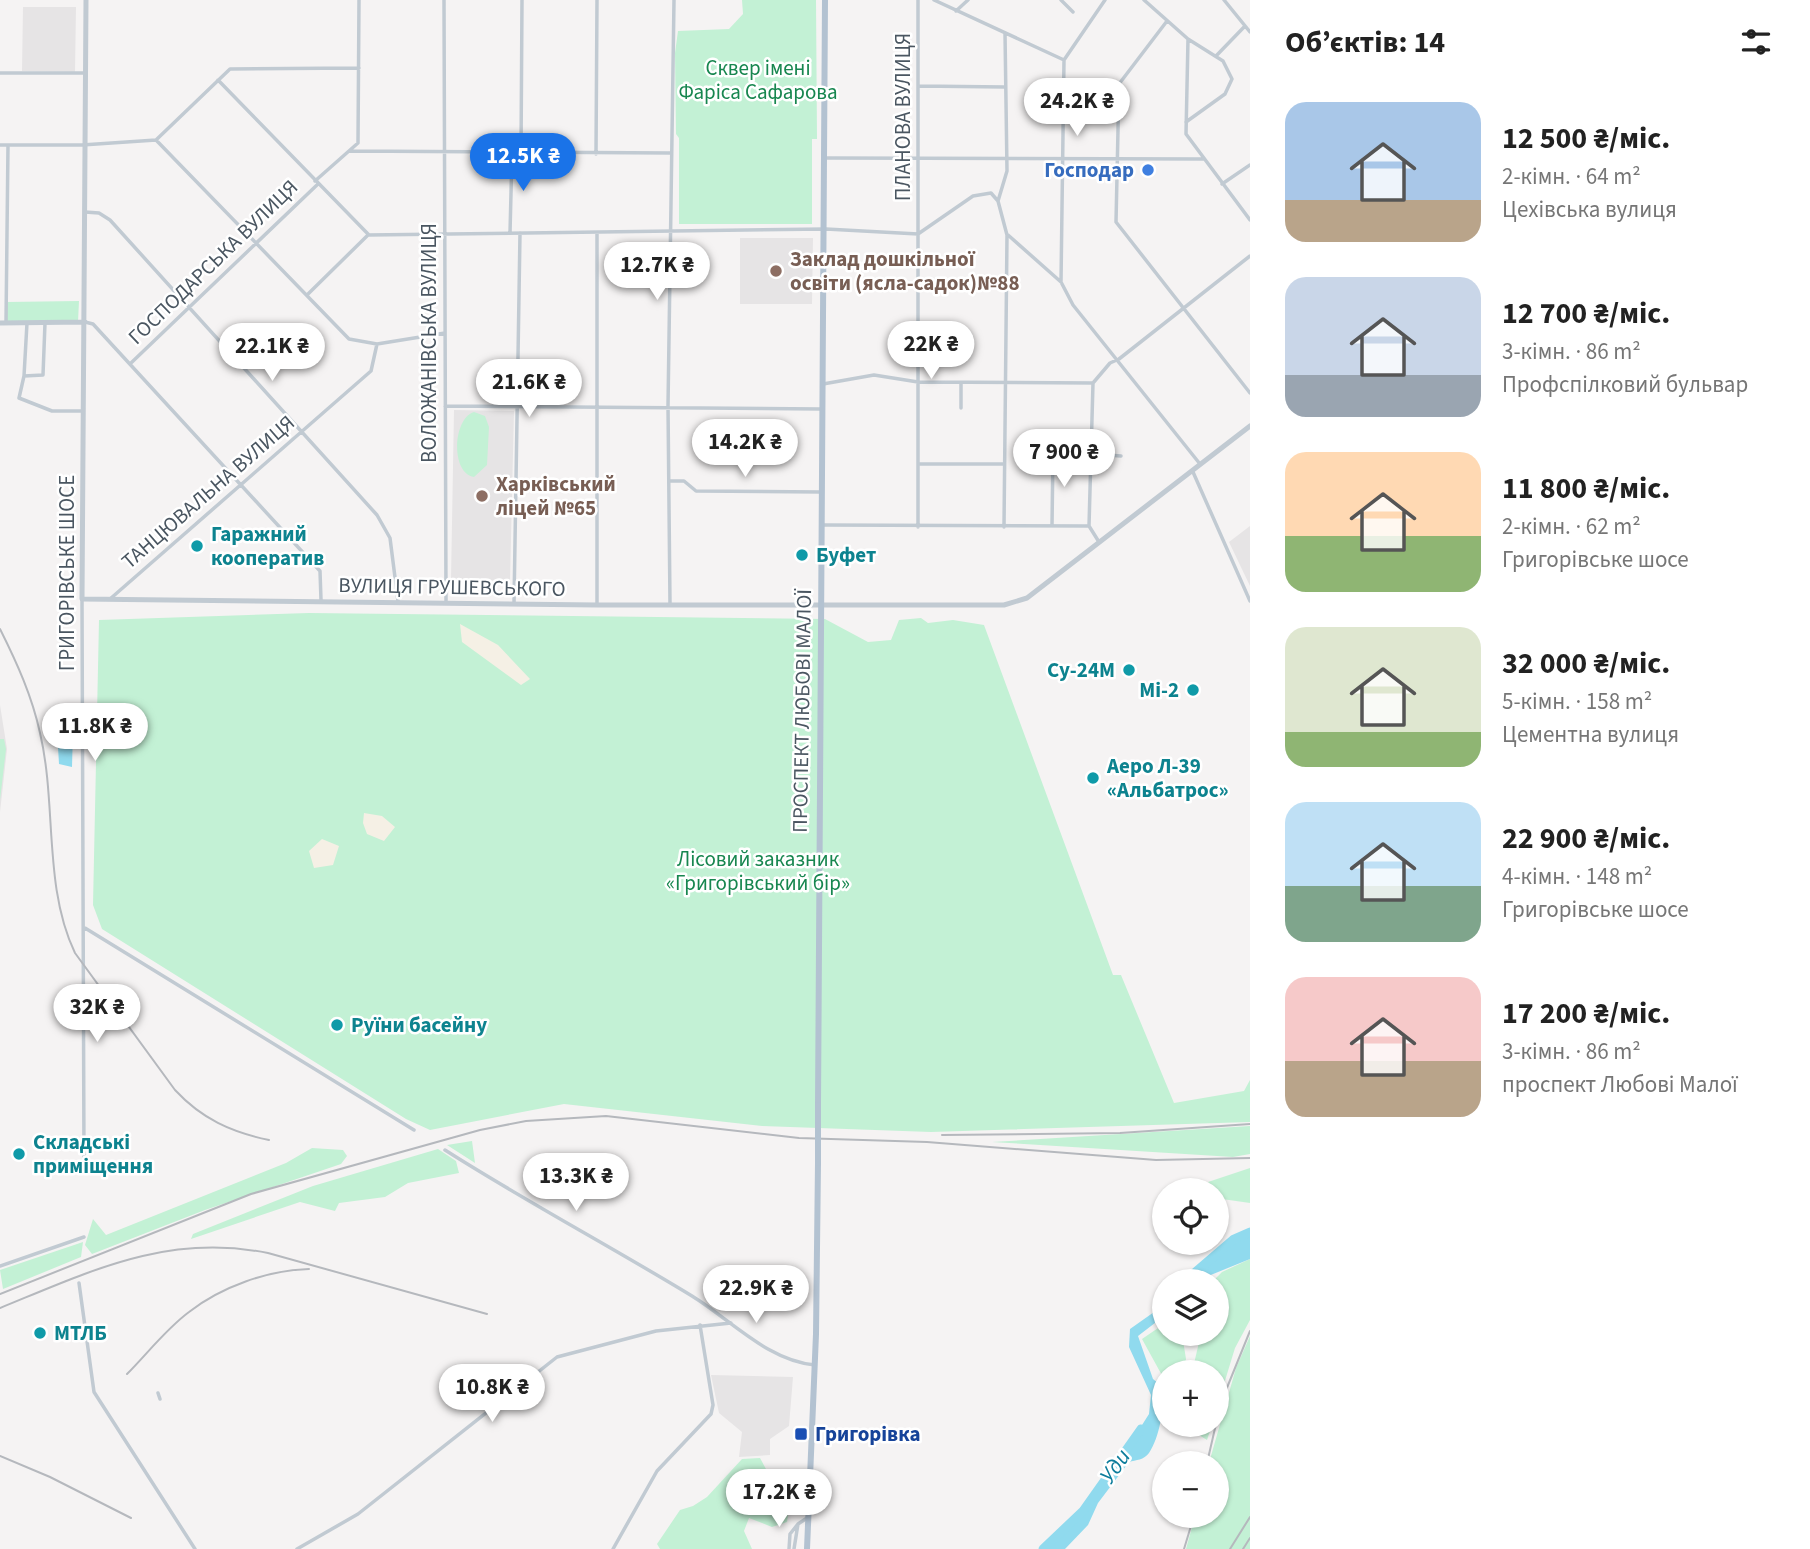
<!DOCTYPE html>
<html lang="uk">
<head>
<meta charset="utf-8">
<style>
	body { margin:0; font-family:"Source Sans 3",sans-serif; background:#f2f2f2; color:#222; height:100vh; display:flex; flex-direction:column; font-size:26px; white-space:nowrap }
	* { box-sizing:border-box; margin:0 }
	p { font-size:23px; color:#767676 }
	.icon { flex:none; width:38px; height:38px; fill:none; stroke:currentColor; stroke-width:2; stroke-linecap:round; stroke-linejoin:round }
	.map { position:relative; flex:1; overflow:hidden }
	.details { display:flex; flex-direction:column; background:#fff; width:560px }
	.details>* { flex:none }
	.tools { position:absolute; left:1152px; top:1178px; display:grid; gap:14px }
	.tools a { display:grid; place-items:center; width:77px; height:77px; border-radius:50%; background:#fff; box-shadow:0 2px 5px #0004; font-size:35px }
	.price { position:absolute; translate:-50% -60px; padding:0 16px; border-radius:24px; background:#fff; color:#222; font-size:23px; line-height:46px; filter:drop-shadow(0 2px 4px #0008) }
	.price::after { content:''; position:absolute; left:50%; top:42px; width:21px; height:16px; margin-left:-10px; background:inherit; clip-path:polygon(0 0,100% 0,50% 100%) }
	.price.selected { background:#1a73e8; color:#fff }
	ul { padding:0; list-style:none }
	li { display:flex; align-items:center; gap:21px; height:175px; padding:0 35px }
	li span { display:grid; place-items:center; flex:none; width:196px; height:140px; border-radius:21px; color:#555 }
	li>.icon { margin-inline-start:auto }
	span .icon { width:84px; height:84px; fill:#fffc; stroke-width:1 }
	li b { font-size:30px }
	h2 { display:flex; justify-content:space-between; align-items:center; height:84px; padding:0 35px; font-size:30px }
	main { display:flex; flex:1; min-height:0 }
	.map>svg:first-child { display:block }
	.education { fill:#e6e4e5 }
	.green { fill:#c3f1d5 }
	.sand { fill:#f5f0e5 }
	.water { fill:#90daee }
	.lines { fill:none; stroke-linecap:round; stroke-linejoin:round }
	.river { stroke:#90daee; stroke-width:9 }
	.minor { stroke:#c1cad2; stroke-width:3.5 }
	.tertiary { stroke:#c1cad2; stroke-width:5 }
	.primary { stroke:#b3c2d1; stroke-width:6 }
	.rail { stroke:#b5b8bd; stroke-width:2 }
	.primary-bridge { stroke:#b3c2d1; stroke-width:6 }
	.shop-dot { fill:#3f7fe0; stroke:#fff; stroke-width:2.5 }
	.education-dot { fill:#8d6e63; stroke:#fff; stroke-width:2.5 }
	.culture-dot { fill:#0f9aa8; stroke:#fff; stroke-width:2.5 }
	.transit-dot { fill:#1a4fb4; stroke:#fff; stroke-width:2.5 }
	.labels { text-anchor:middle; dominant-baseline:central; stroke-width:5; stroke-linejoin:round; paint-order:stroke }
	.park-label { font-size:21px; fill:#17864f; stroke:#fff }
	.street-label { font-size:21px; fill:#4a5661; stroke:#fff }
	.shop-label { font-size:21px; font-weight:bold; fill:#366cbe; stroke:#fff; text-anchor:end }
	.education-label { font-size:21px; font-weight:bold; fill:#785e54; stroke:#fff; text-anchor:start }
	.culture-label { font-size:21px; font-weight:bold; fill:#0d838f; stroke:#fff; text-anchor:start }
	.transit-label { font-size:21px; font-weight:bold; fill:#164399; stroke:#fff; text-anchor:start }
	.water-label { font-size:23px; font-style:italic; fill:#0c7c9b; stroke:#fff }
</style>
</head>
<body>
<main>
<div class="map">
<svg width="1250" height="1549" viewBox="0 0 1250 1549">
	<rect width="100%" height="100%" fill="#f5f3f3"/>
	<path class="education" d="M23,7h53l-1,65 -53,-1z
		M740,238h73l-1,66h-72z
		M454,410l60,1 -4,170 -59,-1z
		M1250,526v60l-21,-44z
		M0,705l7,44 -7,63z
		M711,1375l82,2 -4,49 -19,13v16l-31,2 3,-25 -23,-19z"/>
	<path class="green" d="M742,0h74l1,139h-5v85h-133v-86l-3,-4 -1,-81 3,-22 51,-2 14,-15z
		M79,301l-1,21 -72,1v-21z
		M474,412l11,4 4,11 -2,38 -13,12c-24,-4 -21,-59 0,-65z
		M309,613l516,6 43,23 23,-2 8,-20 22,-2 7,5 25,-3 31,5 129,350h8l53,128 70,-12 6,-11v42l-319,10 -169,-6 -198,-22 -134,26 -24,-11 -304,-190 -9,-24 6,-285z
		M0,739h4l2,10 -6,51z
		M1250,1126v28l-17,3 -241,-15z
		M472,1141l3,22 -28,-18z
		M312,1148l31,2 4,6 -6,8 -136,46 -113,44 -7,-9 8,-26 13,16 180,-72z
		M438,1149l18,12 3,12 -51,10 -23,14 -46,6 -4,8 -35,-9 -109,37 2,-5 120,-48z
		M1250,1168v35l-28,-4 -14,-17z
		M83,1242l-2,15 -78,32 -3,-19z
		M1250,1259v61l-15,28 -19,62v-38h-24l9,-38h15v-53h-3l9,-9z
		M1164,1324v10h18l4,25 -3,13h-19v7l-22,-40z
		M1250,1336v213h-64l9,-33h21v-53h-7l27,-95z
		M1183,1425v-1l29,1 -5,15z
		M760,1458l12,22 27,-2 -3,30h-7l-2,14 -15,5 -23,-9 -5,13 8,18h-92l-3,-5 23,-34 13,-4 14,-9 35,-38z"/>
	<path class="sand" d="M460,624l38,21 32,34 -9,6 -59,-43z
		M364,813l18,3 13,11 -11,14 -17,-7 -4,-11z
		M322,839l17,7 -6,19 -19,3 -5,-17z"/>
	<path class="water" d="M61,726l7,1 5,4 -1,36 -13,-3 -2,-34z
		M1250,1232v27l-54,22h-13z
		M1164,1305v11l-26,20 15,43 11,9c0,18 -4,49 -15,65 -5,7 -13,7 -20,9l-31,41 -10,22 -23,24h-24l35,-29 21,-24 52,-82 2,-19 -22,-48 1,-18z"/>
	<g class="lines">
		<path class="river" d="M1185,1281l49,-42 16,-7
			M1043,1549l40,-38 58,-82"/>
		<path class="minor" d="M444,0l2,601
			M918,0v527
			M934,0l130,60
			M1061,0l12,12
			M1144,0l44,39 -2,95 64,86
			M1224,0l26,32
			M956,11l12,-11
			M1167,21l-48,63 -3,138 134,171
			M1216,56l29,-30
			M0,73h85
			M218,80l150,154
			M918,86l87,1
			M1186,122l39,-28 7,-15 -9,-18 -35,-22
			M156,140l193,199 28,5 68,-11
			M0,145h82l74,-5 74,-71 129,-1
			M349,151l322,2
			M521,153l1,-153
			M596,154l1,-154
			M826,158l377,1
			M315,181l43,-38 1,-143
			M1222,184l28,-19
			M85,212l14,1 11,7 267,295 13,23 8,63
			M510,233l2,-80
			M597,233v372
			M1008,235l53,47 12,23 127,159
			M1061,282l3,-222 41,-60
			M307,295l61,-60 458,-6 92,5 55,-38 18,-3 7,8
			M85,322l8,2 227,247 1,29
			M6,323l2,-178
			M27,323l-3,53 -5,22 33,13h31
			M131,363l187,-179
			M24,376l19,-1 2,-52
			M961,383v25
			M823,384l51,-9 44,7 175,1
			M445,406l376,3
			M1092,454l29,2
			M918,464h86
			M1193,472l57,129
			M669,481h15l12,10 125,1
			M823,525l266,1 10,16
			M1052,526l1,-74
			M1089,526l4,-143 17,-20 9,-4 131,-103
			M1004,527l3,-292 -9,-34 9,-30 -2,-138
			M82,599l2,561
			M110,599l261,-228 6,-27
			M514,604l6,-371
			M670,604l-2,-198 6,-406
			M85,928l329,202
			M445,1150c80,51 165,96 247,146 39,24 76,65 123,69
			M0,1266l84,-29
			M79,1283l15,109 101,157
			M158,1393l2,6
			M297,1549l61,-35 199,-157 99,-26 75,-8
			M613,1549l44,-78 54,-57 2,-9 -13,-80
			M789,1549l1,-15 8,-10
			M794,1549l4,-25 9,-6"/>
		<path class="tertiary" d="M86,0l-4,599 515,6h407l23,-7 223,-172
			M0,323l85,-1"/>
		<path class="primary" d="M818,1105l7,-1105
			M807,1549l9,-215 2,-171"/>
		<path class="rail" d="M0,629c17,34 32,67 40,104 17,72 3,153 35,220l100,137c27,29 56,42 94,50
			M942,1135l178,-2 130,-9
			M0,1294l251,-100 229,-64 46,-9 80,-5 193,22 128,4 229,18 94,-2
			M0,1308c91,-37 167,-75 268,-55l219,61
			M127,1374c20,-20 39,-45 62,-62 32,-25 79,-42 120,-43
			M1216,1424l6,-24 28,-69
			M0,1456l50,21 81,41
			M1207,1463l9,-39
			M1184,1549l10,-33
			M1230,1549l20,-32
			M1243,1549l7,-11"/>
		<path class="primary-bridge" d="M818,1163v-58"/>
	</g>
	<circle class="shop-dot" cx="1148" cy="170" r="7"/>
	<g class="education-dot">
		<circle cx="776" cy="271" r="7"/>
		<circle cx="482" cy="496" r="7"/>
	</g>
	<g class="culture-dot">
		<circle cx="197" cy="546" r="7"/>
		<circle cx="802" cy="555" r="7"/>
		<circle cx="1129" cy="670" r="7"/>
		<circle cx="1193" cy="690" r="7"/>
		<circle cx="1093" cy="778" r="7"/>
		<circle cx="337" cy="1025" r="7"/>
		<circle cx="19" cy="1154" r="7"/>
		<circle cx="40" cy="1333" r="7"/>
	</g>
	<rect class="transit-dot" x="794" y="1427" width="14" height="14" rx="3.5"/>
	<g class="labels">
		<g class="park-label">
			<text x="758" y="68">Сквер імені<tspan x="758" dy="24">Фаріса Сафарова</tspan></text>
			<text x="758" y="859">Лісовий заказник<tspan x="758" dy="24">«Григорівський бір»</tspan></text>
		</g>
		<g class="street-label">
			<text transform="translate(903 117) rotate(-90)">ПЛАНОВА ВУЛИЦЯ</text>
			<text transform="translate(213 262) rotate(-44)">ГОСПОДАРСЬКА ВУЛИЦЯ</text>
			<text transform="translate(429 343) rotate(-90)">ВОЛОЖАНІВСЬКА ВУЛИЦЯ</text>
			<text transform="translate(208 492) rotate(-41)">ТАНЦЮВАЛЬНА ВУЛИЦЯ</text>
			<text transform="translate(67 573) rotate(-90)">ГРИГОРІВСЬКЕ ШОСЕ</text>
			<text transform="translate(452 587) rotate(1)">ВУЛИЦЯ ГРУШЕВСЬКОГО</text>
			<text transform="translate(802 711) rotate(-89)">ПРОСПЕКТ ЛЮБОВІ МАЛОЇ</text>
		</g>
		<g class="shop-label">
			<text x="1134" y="170">Господар</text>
		</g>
		<g class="education-label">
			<text x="790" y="259">Заклад дошкільної<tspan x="790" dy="24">освіти (ясла-садок)№88</tspan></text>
			<text x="496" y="484">Харківський<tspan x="496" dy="24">ліцей №65</tspan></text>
		</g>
		<g class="culture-label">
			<text x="211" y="534">Гаражний<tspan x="211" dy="24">кооператив</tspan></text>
			<text x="816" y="555">Буфет</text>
			<text x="1115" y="670" text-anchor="end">Су-24М</text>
			<text x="1179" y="690" text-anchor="end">Мі-2</text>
			<text x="1107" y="766">Аеро Л-39<tspan x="1107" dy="24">«Альбатрос»</tspan></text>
			<text x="351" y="1025">Руїни басейну</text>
			<text x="33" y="1142">Складські<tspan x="33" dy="24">приміщення</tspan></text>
			<text x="54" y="1333">МТЛБ</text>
		</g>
		<g class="transit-label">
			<text x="815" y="1434">Григорівка</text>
		</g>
		<g class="water-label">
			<text transform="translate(1115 1466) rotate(-55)">Уди</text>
		</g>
	</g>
</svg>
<div class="tools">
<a><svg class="icon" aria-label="locate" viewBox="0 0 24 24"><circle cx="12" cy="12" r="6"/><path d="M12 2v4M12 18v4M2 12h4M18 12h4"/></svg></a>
<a><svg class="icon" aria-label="layers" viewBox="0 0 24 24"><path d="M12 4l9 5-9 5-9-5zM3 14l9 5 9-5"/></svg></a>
<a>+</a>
<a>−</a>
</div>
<b class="price" style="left:1077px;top:138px">24.2K ₴</b>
<b class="price selected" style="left:523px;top:193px">12.5K ₴</b>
<b class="price" style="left:657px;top:302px">12.7K ₴</b>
<b class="price" style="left:931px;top:381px">22K ₴</b>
<b class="price" style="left:272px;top:383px">22.1K ₴</b>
<b class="price" style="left:529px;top:419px">21.6K ₴</b>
<b class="price" style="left:745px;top:479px">14.2K ₴</b>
<b class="price" style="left:1064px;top:489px">7 900 ₴</b>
<b class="price" style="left:95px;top:763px">11.8K ₴</b>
<b class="price" style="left:97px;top:1044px">32K ₴</b>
<b class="price" style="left:576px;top:1213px">13.3K ₴</b>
<b class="price" style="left:756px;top:1325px">22.9K ₴</b>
<b class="price" style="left:492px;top:1424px">10.8K ₴</b>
<b class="price" style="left:779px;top:1529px">17.2K ₴</b>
</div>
<section class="details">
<h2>Об’єктів: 14<svg class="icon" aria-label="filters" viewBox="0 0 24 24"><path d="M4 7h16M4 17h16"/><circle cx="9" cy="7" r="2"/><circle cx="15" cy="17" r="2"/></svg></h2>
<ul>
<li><span style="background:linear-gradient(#a9c7e8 70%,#b9a48a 0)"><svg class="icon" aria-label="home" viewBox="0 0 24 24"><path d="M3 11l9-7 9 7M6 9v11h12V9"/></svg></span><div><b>12 500 ₴/міс.</b><p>2-кімн. · 64 m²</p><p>Цехівська вулиця</p></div></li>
<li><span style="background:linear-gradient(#c9d6e8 70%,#9aa5b1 0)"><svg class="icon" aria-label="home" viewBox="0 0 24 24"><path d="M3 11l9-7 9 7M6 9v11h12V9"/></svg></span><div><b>12 700 ₴/міс.</b><p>3-кімн. · 86 m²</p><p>Профспілковий бульвар</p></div></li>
<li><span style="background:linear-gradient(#ffd9b3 60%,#8fb573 0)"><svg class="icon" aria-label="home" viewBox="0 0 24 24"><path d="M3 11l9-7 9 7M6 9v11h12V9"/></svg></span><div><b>11 800 ₴/міс.</b><p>2-кімн. · 62 m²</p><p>Григорівське шосе</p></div></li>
<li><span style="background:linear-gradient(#dfe7d0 75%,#8fb573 0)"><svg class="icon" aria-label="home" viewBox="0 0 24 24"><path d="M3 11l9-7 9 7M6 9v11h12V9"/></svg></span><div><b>32 000 ₴/міс.</b><p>5-кімн. · 158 m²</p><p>Цементна вулиця</p></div></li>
<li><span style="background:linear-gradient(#bfe0f5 60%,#7fa58c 0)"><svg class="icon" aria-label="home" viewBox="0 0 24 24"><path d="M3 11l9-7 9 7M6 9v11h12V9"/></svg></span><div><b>22 900 ₴/міс.</b><p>4-кімн. · 148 m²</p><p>Григорівське шосе</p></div></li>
<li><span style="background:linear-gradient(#f6c9c9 60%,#b9a48a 0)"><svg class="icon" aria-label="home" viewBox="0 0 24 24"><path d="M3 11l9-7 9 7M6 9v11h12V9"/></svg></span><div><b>17 200 ₴/міс.</b><p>3-кімн. · 86 m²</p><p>проспект Любові Малої</p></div></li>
</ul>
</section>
</main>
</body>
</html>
